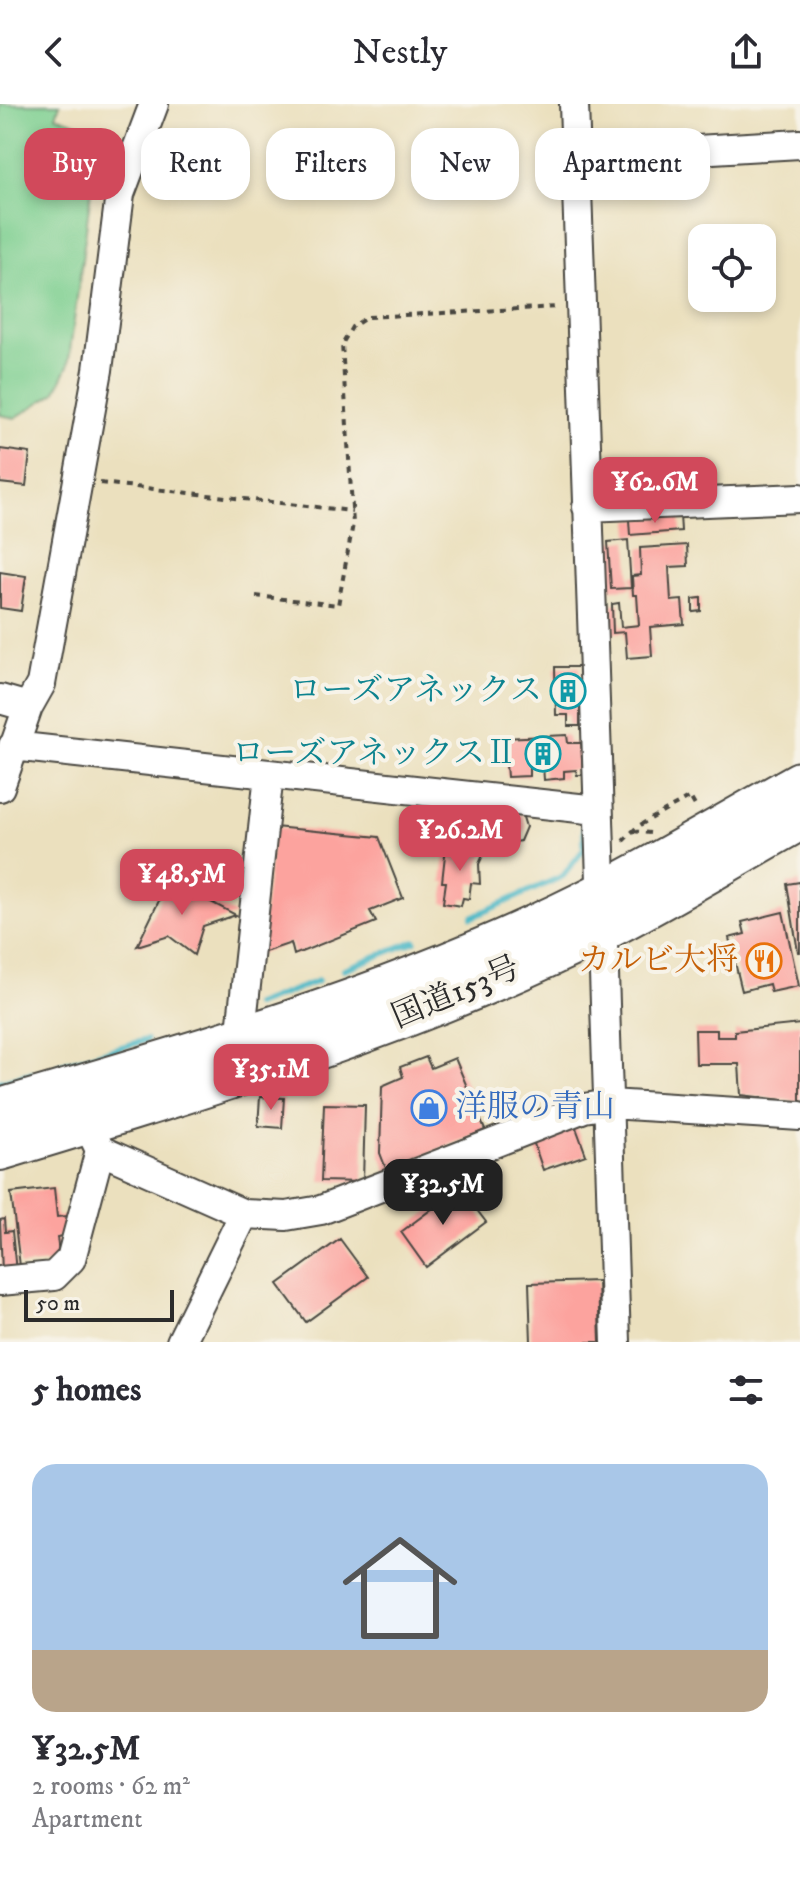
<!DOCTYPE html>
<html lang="en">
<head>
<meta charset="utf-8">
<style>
	body { margin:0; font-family:"IM FELL DW Pica","Noto Serif JP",serif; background:#f2f2f3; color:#2b2b33; height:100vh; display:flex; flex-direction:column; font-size:30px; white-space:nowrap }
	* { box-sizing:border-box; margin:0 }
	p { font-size:26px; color:#7c7c81 }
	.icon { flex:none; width:44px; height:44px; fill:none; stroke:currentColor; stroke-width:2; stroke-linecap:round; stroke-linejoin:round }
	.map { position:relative; height:1238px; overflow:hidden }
	.panel { display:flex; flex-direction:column; background:#fff; flex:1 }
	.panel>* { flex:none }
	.top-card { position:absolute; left:24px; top:24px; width:752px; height:72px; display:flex; gap:16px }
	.tools { position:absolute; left:688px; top:120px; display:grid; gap:16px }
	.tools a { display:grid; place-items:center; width:88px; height:88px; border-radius:16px; background:#fff; box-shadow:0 4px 12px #0003; font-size:40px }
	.scale { position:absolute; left:24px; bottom:20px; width:150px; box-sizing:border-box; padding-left:8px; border:4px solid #2b2b2b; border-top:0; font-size:22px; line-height:28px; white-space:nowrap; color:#2b2b2b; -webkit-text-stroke:6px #f7f3e8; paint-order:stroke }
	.price { position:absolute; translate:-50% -68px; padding:0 18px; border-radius:16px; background:#d1495b; color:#fff; font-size:26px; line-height:52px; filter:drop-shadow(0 2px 4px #0008) }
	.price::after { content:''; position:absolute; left:50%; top:48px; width:24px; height:18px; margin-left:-12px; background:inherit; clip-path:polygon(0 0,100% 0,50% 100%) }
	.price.selected { background:#222; color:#fff }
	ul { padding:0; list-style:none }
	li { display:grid; align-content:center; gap:16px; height:424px; padding:0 32px }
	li+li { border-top:2px solid #e1e1e2 }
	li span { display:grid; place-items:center; height:248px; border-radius:24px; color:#555 }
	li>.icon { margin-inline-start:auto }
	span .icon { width:144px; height:144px; fill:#fffc; stroke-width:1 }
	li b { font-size:34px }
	h2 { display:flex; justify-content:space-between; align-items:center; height:96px; padding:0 32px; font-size:34px }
	.chip { padding:0 28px; border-radius:24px; background:#fff; box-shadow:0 4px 12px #0003; font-size:28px; line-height:72px }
	.chip.selected { background:#d1495b; color:#fff }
	header { display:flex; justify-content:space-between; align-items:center; height:104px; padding:0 32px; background:#fff; font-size:36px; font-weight:600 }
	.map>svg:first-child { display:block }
	.green { fill:#7dcf90; stroke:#547d5e; stroke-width:2 }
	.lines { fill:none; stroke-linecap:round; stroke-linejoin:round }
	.stream { stroke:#4bb8c6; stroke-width:6 }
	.building { fill:#fca39e }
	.minor-casing { stroke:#484641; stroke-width:32 }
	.highway-casing { stroke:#484641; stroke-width:46 }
	.path { stroke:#484641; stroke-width:4; stroke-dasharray:6 6; stroke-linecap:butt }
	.minor { stroke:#fff; stroke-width:28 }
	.highway { stroke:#fff; stroke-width:42 }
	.labels { text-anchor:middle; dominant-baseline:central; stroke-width:8; stroke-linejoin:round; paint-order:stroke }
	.culture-label { font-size:32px; fill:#0d838f; stroke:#f7f3e8; text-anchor:end }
	.food-label { font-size:32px; fill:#c56008; stroke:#f7f3e8; text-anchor:end }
	.street-label { font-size:32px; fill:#2b2b2b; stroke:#f7f3e8 }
	.shop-label { font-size:32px; fill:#366cbe; stroke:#f7f3e8; text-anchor:start }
</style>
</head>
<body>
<header><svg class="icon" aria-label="back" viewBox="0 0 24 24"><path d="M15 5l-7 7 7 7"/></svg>Nestly<svg class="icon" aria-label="share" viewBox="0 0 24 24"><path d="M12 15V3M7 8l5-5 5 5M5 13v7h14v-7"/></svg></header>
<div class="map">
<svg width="800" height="1238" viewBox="0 0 800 1238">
	<rect width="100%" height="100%" fill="#f7f3e8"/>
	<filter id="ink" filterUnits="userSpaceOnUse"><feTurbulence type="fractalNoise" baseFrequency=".0125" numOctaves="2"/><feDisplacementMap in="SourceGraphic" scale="16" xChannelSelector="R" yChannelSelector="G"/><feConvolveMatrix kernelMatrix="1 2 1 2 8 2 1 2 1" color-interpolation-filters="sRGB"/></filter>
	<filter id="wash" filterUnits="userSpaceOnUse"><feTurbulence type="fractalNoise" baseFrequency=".006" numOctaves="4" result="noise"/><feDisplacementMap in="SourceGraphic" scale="32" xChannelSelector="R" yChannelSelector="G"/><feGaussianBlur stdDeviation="1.8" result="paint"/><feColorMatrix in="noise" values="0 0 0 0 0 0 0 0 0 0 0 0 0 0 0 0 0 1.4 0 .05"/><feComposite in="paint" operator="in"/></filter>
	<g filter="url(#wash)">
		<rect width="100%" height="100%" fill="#ebe0be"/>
		<path class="green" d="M0,0h60l-4,12 43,15 -31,235 -13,27 -40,25 -15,-3z"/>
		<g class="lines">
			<path class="stream" d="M472,813l91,-41 21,-27v-23
				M344,865l71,-28
				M255,901l63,-24
				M59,961l87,-25
				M0,978l31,-9"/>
		</g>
		<g id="blocks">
			<path class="building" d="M0,345l30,4 -4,33 -26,-3z
				M680,411l1,16 -51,4 -1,-15z
				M628,436l3,48 -20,1 -3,-47z
				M687,441l1,21 -19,1 2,34 11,-1 2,24 -34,3 2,29 -25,2 -2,-26 -12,1 -1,-29 7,-1 2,24 18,-2 -2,-30h-4l-1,-19 9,-1 -1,-27z
				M0,468l26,4 -5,35 -21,-3z
				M701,494v13l-8,1v-13z
				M555,563h25v59h-12v-11h-12z
				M567,631l1,8h13l2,32h-6l-1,-5 -12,1v7l-20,2 -1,-15 -14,1v10l-22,1 -3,-39z
				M464,703l58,7 4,13 -6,14 -10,2 -10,-6 -38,-2z
				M274,723l105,10 24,61 -33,13 6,11 -82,33 -3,-12 -32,11z
				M446,742l39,5 -6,13 1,20 -9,-1 -2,16 -6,-1 -2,8 -18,-3 3,-21h-4z
				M169,776l67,35 -33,11 -9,29 -25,-19 -32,10z
				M800,778v70h-2l-11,-68z
				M783,808l16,74 -28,6 -2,-8 -27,7 -13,-53 16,-4 -3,-12z
				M800,920v78l-59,-7 -2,-31h-43l-1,-34h22v7h18v-6z
				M426,953l5,11 24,-10 30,72 -98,41 -7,-18 2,-67 21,-9 -3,-10z
				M260,993l24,1 -2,30 -24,-2z
				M324,1000l41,1 -2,77 -42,-1z
				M574,1018l12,33 -43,15 -11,-32z
				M54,1084l3,29 10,-1 2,19 -12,2 3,25 -40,4 -9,-73z
				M460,1084l26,34 -60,45 -25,-35z
				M4,1115l1,13 7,-1 4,41 -14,1 -2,-53z
				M340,1135l28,38 -62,45 -28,-38z
				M598,1177l2,61h-69l-2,-59z"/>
		</g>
	</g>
	<g filter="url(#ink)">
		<use href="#blocks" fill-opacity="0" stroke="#484641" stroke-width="2"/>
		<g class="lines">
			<defs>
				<path id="minor" d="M574,0c13,413 31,825 42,1238
					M576,53l224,-13
					M587,403l213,-9
					M0,595l28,8
					M13,642l584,64
					M0,683l28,-80 13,-23 57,-314 22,-176 34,-90
					M240,936l29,-266
					M87,1019l13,27 144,64 42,2 35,-6 263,-102 26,-4 190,12
					M0,1177l54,-5 17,-17 29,-109
					M181,1238l63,-128"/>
				<path id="highway" d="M0,1006c190,-55 382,-110 561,-196 81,-39 160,-87 239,-131
					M0,1045c205,-62 412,-124 604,-220 67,-34 131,-74 196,-110"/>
			</defs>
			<use href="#minor" class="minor-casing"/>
			<use href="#highway" class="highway-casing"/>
			<path class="path" d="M100,379l252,28
				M256,492l82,9 15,-81 -11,-180 10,-17 15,-10 191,-10
				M633,727l17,2
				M623,737l15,-15 52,-29 7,12"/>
			<use href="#minor" class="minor"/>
			<use href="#highway" class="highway"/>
		</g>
	</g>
	<defs>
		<symbol id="building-ring" viewBox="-11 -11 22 22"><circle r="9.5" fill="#f7f3e8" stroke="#0f9aa8" stroke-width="1.5"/><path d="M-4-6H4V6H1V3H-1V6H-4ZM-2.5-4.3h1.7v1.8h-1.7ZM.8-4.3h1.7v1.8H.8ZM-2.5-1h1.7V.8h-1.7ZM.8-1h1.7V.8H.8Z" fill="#0f9aa8"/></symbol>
		<symbol id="restaurant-ring" viewBox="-11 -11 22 22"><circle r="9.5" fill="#f7f3e8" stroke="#e8710a" stroke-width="1.5"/><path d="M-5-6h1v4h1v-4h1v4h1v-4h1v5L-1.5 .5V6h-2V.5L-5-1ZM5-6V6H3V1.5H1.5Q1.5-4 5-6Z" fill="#e8710a"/></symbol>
		<symbol id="shop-ring" viewBox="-11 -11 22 22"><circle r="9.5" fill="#f7f3e8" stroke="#3f7fe0" stroke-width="1.5"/><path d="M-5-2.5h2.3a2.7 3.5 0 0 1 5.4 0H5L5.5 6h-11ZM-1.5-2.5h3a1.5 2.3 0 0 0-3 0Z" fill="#3f7fe0"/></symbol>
	</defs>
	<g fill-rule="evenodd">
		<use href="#building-ring" x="548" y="567" width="40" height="40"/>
		<use href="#building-ring" x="523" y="630" width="40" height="40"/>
		<use href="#restaurant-ring" x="744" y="837" width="40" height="40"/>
		<use href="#shop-ring" x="409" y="984" width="40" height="40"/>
	</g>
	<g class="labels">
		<g class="culture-label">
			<text x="542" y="587">ローズアネックス</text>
			<text x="517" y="650">ローズアネックスⅡ</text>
		</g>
		<g class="food-label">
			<text x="738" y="857">カルビ大将</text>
		</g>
		<g class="street-label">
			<text transform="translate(456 889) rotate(-23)">国道153号</text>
		</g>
		<g class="shop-label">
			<text x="455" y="1004">洋服の青山</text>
		</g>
	</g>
</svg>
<div class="tools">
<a><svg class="icon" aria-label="locate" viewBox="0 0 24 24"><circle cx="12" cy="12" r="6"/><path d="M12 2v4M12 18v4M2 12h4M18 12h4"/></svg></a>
</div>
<div class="scale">50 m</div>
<b class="price" style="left:655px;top:421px">¥62.6M</b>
<b class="price" style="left:460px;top:769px">¥26.2M</b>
<b class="price" style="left:182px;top:813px">¥48.5M</b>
<b class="price" style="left:271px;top:1008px">¥35.1M</b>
<b class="price selected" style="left:443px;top:1123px">¥32.5M</b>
<div class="top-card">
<a class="chip selected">Buy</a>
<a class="chip">Rent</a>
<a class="chip">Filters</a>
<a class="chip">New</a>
<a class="chip">Apartment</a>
</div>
</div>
<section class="panel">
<h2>5 homes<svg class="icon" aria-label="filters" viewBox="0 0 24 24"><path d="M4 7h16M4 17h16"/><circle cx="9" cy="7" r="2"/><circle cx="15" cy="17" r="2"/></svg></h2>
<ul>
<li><span style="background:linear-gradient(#a9c7e8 75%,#b9a48a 0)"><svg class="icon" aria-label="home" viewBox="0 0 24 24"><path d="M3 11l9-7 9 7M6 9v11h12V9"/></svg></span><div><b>¥32.5M</b><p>2 rooms · 62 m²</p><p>Apartment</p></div></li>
</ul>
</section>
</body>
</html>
